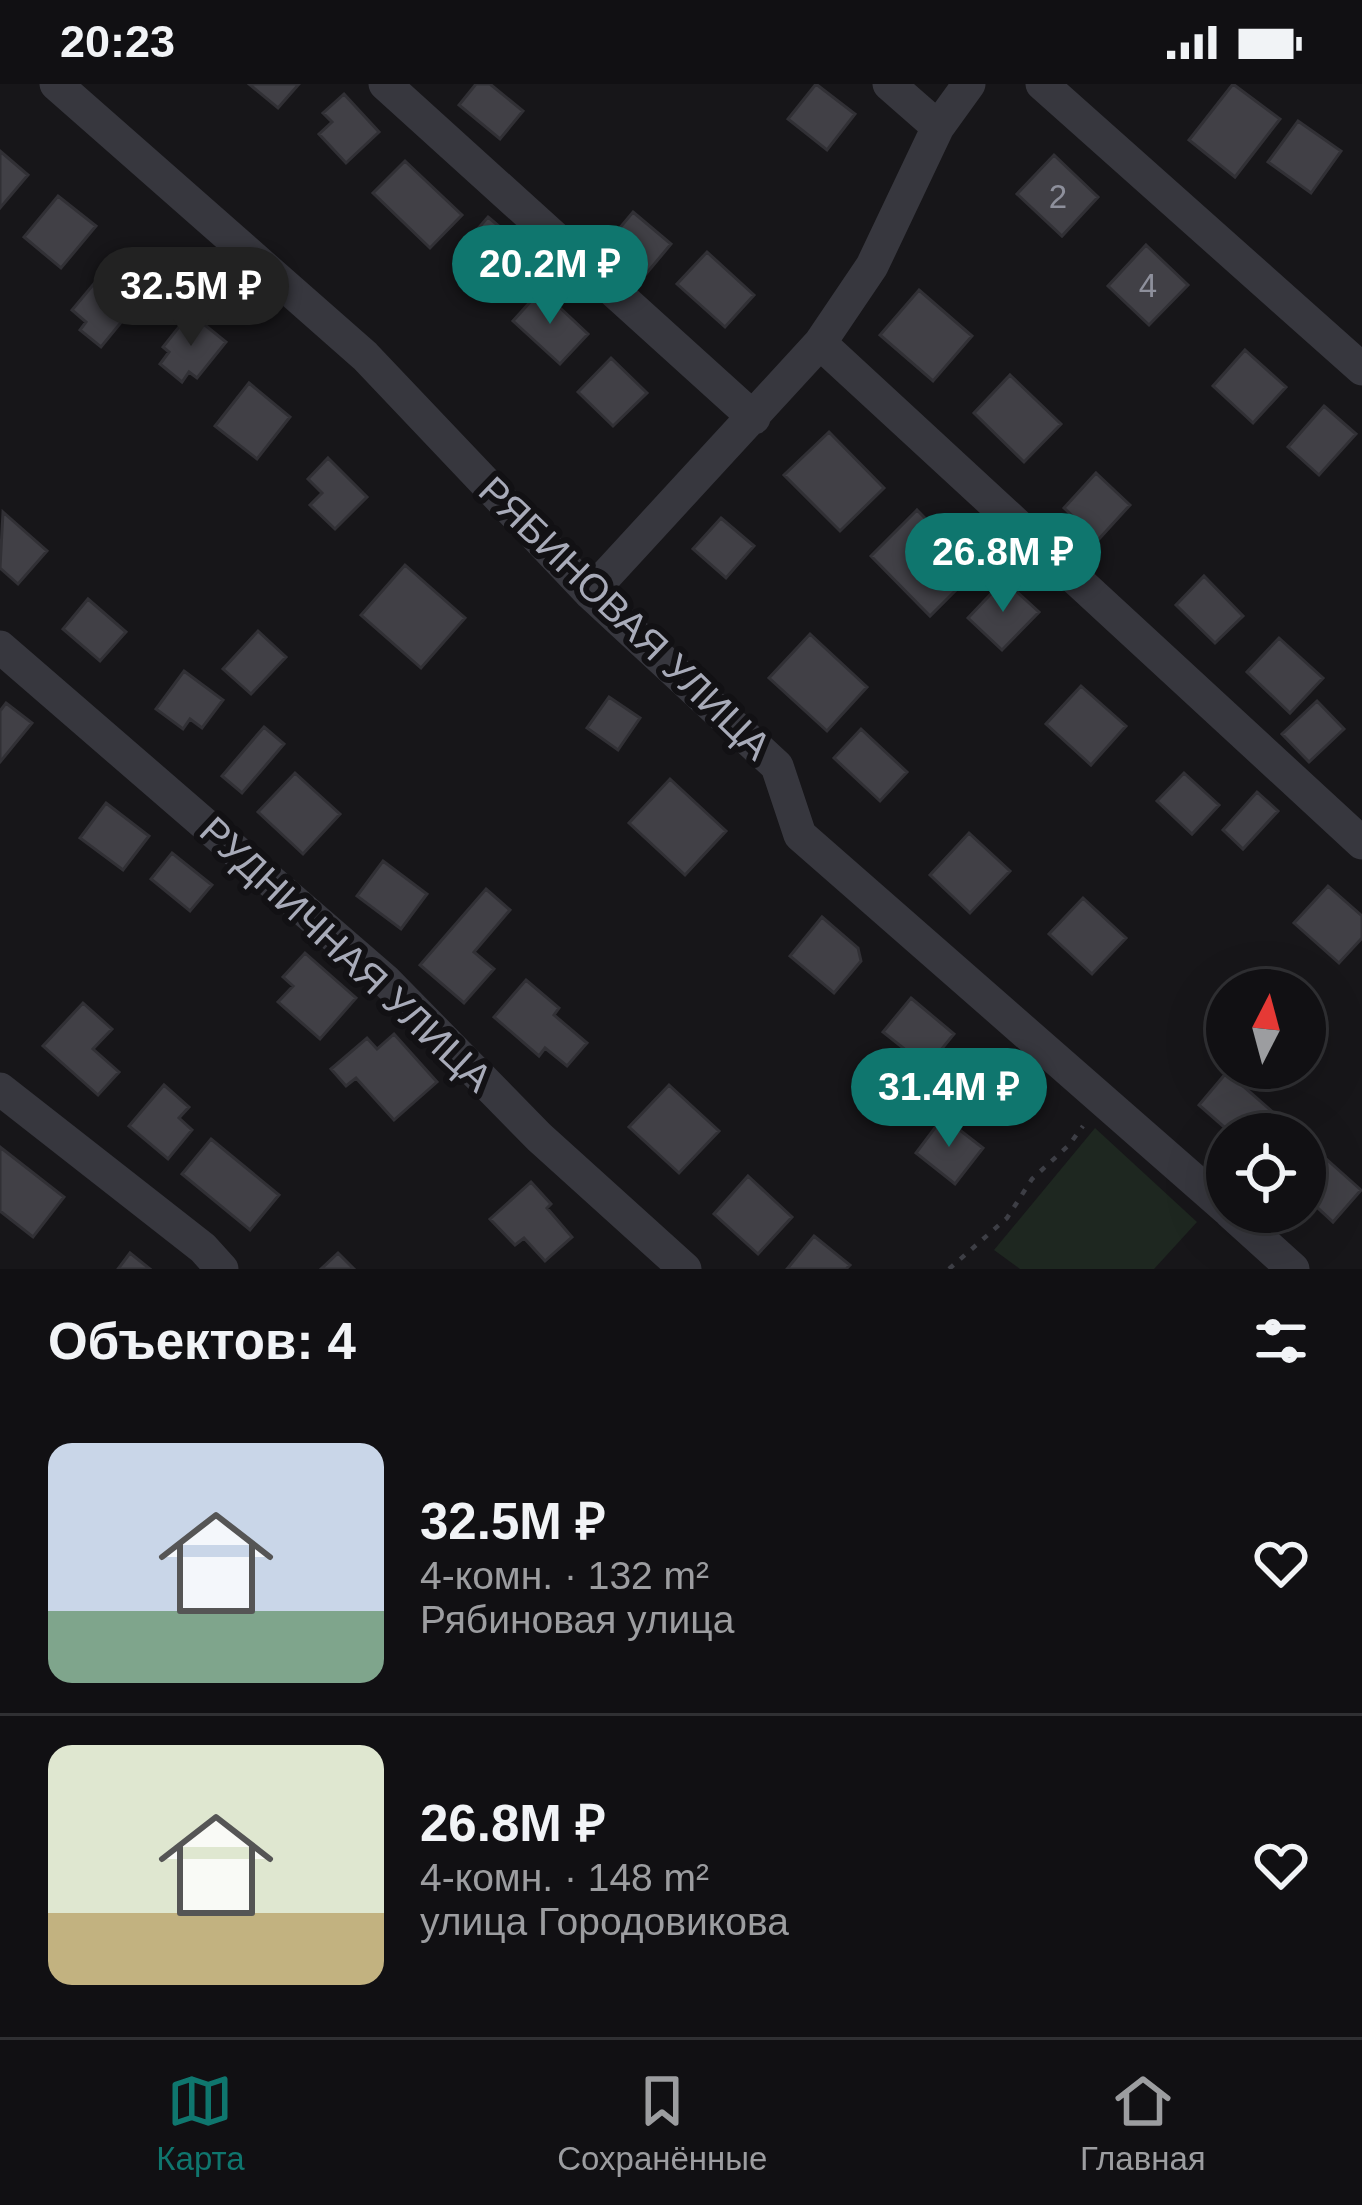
<!DOCTYPE html>
<html lang="ru">
<head>
<meta charset="utf-8">
<style>
	body { margin:0; font-family:Arial,sans-serif; background:#1a191c; color:#f1f3f6; height:100vh; display:flex; flex-direction:column; font-size:45px; white-space:nowrap }
	* { box-sizing:border-box; margin:0 }
	p { font-size:39px; color:#9c9da0 }
	.icon { flex:none; width:66px; height:66px; fill:none; stroke:currentColor; stroke-width:2; stroke-linecap:round; stroke-linejoin:round }
	.map { position:relative; height:1185px; overflow:hidden }
	.panel { display:flex; flex-direction:column; background:#111013; flex:1 }
	.panel>* { flex:none }
	.needle { width:78px; rotate:6deg }
	.controls { position:absolute; left:1206px; top:885px; display:grid; gap:24px }
	.controls a { display:grid; place-items:center; width:120px; height:120px; border-radius:50%; background:#111013; box-shadow:0 12px 48px #0002,0 0 0 3px #303033; font-size:60px }
	.price { position:absolute; translate:-50% -102px; padding:0 27px; border-radius:42px; background:#0f766e; color:#fff; font-size:39px; line-height:78px; filter:drop-shadow(0 3px 6px #0008) }
	.price::after { content:''; position:absolute; left:50%; top:72px; width:36px; height:27px; margin-left:-18px; background:inherit; clip-path:polygon(0 0,100% 0,50% 100%) }
	.price.current { background:#222; color:#fff }
	ul { padding:0; list-style:none }
	li { display:flex; align-items:center; gap:36px; height:300px; padding:0 48px }
	li+li { border-top:3px solid #303033 }
	li span { display:grid; place-items:center; flex:none; width:336px; height:240px; border-radius:24px; color:#555 }
	li>.icon { margin-inline-start:auto }
	span .icon { width:144px; height:144px; fill:#fffc; stroke-width:1 }
	li b { font-size:51px }
	h2 { display:flex; justify-content:space-between; align-items:center; height:144px; padding:0 48px; font-size:51px }
	.status { display:flex; justify-content:space-between; align-items:center; height:84px; padding:0 60px; background:#111013; direction:ltr }
	.status svg { height:33px; fill:currentColor }
	.tabs { display:flex; justify-content:space-around; align-items:center; height:168px; border-top:3px solid #303033; background:#111013; font-size:33px; color:#9c9da0 }
	.tabs a { display:grid; justify-items:center; gap:6px }
	.tabs .current { color:#0f766e }
	.map>svg:first-child { display:block }
	.green { fill:#1e2720 }
	.building { fill:#414046; stroke:#313035; stroke-width:3 }
	.lines { fill:none; stroke-linecap:round; stroke-linejoin:round }
	.path { stroke:#3d3e45; stroke-width:4.5; stroke-dasharray:6 9; stroke-linecap:butt }
	.street { stroke:#37373e; stroke-width:33 }
	.labels { text-anchor:middle; dominant-baseline:central; stroke-width:12; stroke-linejoin:round; paint-order:stroke }
	.number-label { font-size:33px; fill:#8e909c }
	.street-label { font-size:39px; fill:#a8abb9; stroke:#121114 }
</style>
</head>
<body>
<div class="status"><b>20:23</b><svg viewBox="0 0 49 12"><path d="M0 12V9h3v3zM5 12V6h3v6zM10 12V3h3v9zM15 12V0h3v12zM26 1h20v11H26zM47 4h2v5h-2z"/></svg></div>
<div class="map">
<svg width="1362" height="1185" viewBox="0 0 1362 1185">
	<rect width="100%" height="100%" fill="#171619"/>
	<path class="green" d="M1095,1044l102,94 -43,47h-134l-26,-19z"/>
	<path class="building" d="M249,0h50l-21,24z
		M476,0h14l33,27 -23,28 -41,-34z
		M816,0l39,30 -28,36 -39,-31z
		M1233,0l47,35 -45,58 -46,-37z
		M344,10l35,38 -33,31 -27,-29 13,-12 -9,-9z
		M1298,37l43,30 -30,42 -43,-31z
		M0,67l28,24 -28,33z
		M1054,71l44,42 -36,39 -45,-42z
		M405,77l57,54 -32,33 -57,-55z
		M58,112l38,30 -35,42 -37,-31z
		M633,128l38,32 -25,30 -38,-32z
		M488,133l38,32 -33,38 -38,-32z
		M1146,161l42,40 -39,40 -41,-39z
		M707,168l47,43 -29,32 -48,-43z
		M97,196l35,29 -31,38 -21,-17 6,-8 -14,-12z
		M541,206l47,44 -28,30 -47,-43z
		M919,206l53,46 -39,45 -53,-46z
		M190,229l36,29 -29,36 -8,-6 -7,10 -22,-18 9,-12 -6,-5z
		M1245,266l41,37 -33,36 -40,-37z
		M611,274l36,35 -34,33 -35,-34z
		M1010,291l51,49 -37,38 -50,-49z
		M249,299l41,34 -33,42 -42,-33z
		M1324,322l32,28 -37,41 -31,-28z
		M829,348l55,56 -44,43 -56,-56z
		M328,374l39,39 -32,32 -25,-24 12,-12 -14,-14z
		M1096,389l34,32 -32,35 -34,-32z
		M917,426l59,60 -46,46 -59,-60z
		M3,428l44,39 -29,33 -18,-16z
		M721,434l33,28 -28,32 -33,-29z
		M405,481l60,53 -44,50 -60,-53z
		M1204,492l39,40 -28,27 -39,-38z
		M1004,496l35,32 -37,38 -34,-32z
		M88,515l38,33 -26,29 -37,-32z
		M258,547l28,26 -35,37 -28,-25z
		M810,550l57,53 -40,44 -58,-53z
		M1279,554l44,40 -33,35 -43,-41z
		M184,587l39,29 -21,28 -12,-9 -7,10 -27,-20z
		M1081,602l45,40 -35,39 -45,-41z
		M609,613l31,21 -22,32 -31,-22z
		M1317,617l27,28 -35,33 -27,-28z
		M6,619l26,20 -32,39v-51z
		M264,643l20,17 -42,49 -20,-17z
		M861,645l46,43 -27,29 -46,-43z
		M295,689l45,41 -37,40 -45,-42z
		M1184,689l35,32 -27,29 -35,-33z
		M670,695l56,52 -41,44 -56,-52z
		M1257,708l21,19 -35,38 -20,-19z
		M106,719l43,33 -26,34 -43,-32z
		M969,749l41,38 -40,42 -40,-38z
		M172,769l40,32 -22,26 -39,-32z
		M383,777l44,33 -26,35 -44,-33z
		M1328,802l34,30v22l-23,25 -45,-40z
		M486,805l24,21 -36,42 20,17 -30,34 -44,-38z
		M1083,814l43,40 -34,36 -43,-40z
		M822,833l36,31 3,13 -27,32 -44,-37z
		M305,869l51,45 -36,41 -42,-37 15,-16 -10,-9z
		M526,896l33,28 -5,7 33,28 -20,23 -22,-18 -6,8 -45,-39z
		M911,914l43,36 -27,33 -44,-35z
		M83,919l29,26 -19,20 26,23 -21,23 -55,-49z
		M394,950l43,48 -43,38 -38,-42 -10,8 -15,-17 36,-31 10,11z
		M1227,988l56,49 -11,13h-40l-33,-29z
		M164,1001l25,22 -10,11 13,12 -24,29 -39,-33z
		M669,1001l50,46 -40,42 -50,-46z
		M943,1033l40,31 -28,36 -39,-31z
		M211,1055l68,56 -29,35 -68,-56z
		M1305,1056l56,50 -28,32 -28,-26z
		M0,1063l64,50 -31,40 -33,-26z
		M748,1092l44,41 -34,37 -44,-40z
		M531,1098l20,22 -4,4 25,29 -27,24 -21,-23 -9,7 -25,-26z
		M814,1152l36,29 -4,4h-59z
		M130,1169l20,16h-32z
		M338,1169l16,16h-33z"/>
	<g class="lines">
		<path class="path" d="M949,1185l58,-51 25,-39 37,-34 14,-19"/>
		<path class="street" d="M56,0l309,272 225,237 187,173 23,69 427,374
			M385,0l369,334
			M889,0l49,43
			M1042,0l320,285
			M820,259l542,500
			M590,509l230,-250 52,-77 66,-139 31,-43
			M0,563l386,334 153,156 146,132
			M0,1005l203,159 19,21
			M1230,1128l63,57"/>
	</g>
	<g class="labels">
		<g class="number-label">
			<text x="1058" y="112">2</text>
			<text x="1148" y="201">4</text>
		</g>
		<g class="street-label">
			<text transform="translate(625 534) rotate(44)">РЯБИНОВАЯ УЛИЦА</text>
			<text transform="translate(346 870) rotate(43)">РУДНИЧНАЯ УЛИЦА</text>
		</g>
	</g>
</svg>
<div class="controls">
<a><svg class="needle" viewBox="-14 -14 28 28"><path d="M0-13l5 13h-10z" fill="#e53935"/><path d="M0 13l5-13h-10z" fill="#9c9da0"/></svg></a>
<a><svg class="icon" aria-label="locate" viewBox="0 0 24 24"><circle cx="12" cy="12" r="6"/><path d="M12 2v4M12 18v4M2 12h4M18 12h4"/></svg></a>
</div>
<b class="price" style="left:550px;top:243px">20.2M ₽</b>
<b class="price current" style="left:191px;top:265px">32.5M ₽</b>
<b class="price" style="left:1003px;top:531px">26.8M ₽</b>
<b class="price" style="left:949px;top:1066px">31.4M ₽</b>
</div>
<section class="panel">
<h2>Объектов: 4<svg class="icon" aria-label="filters" viewBox="0 0 24 24"><path d="M4 7h16M4 17h16"/><circle cx="9" cy="7" r="2"/><circle cx="15" cy="17" r="2"/></svg></h2>
<ul>
<li><span style="background:linear-gradient(#c9d6e8 70%,#7fa58c 0)"><svg class="icon" aria-label="home" viewBox="0 0 24 24"><path d="M3 11l9-7 9 7M6 9v11h12V9"/></svg></span><div><b>32.5M ₽</b><p>4-комн. · 132 m²</p><p>Рябиновая улица</p></div><svg class="icon" aria-label="heart" viewBox="0 0 24 24"><path d="M12 20l-8-8c-3-5 5-10 8-4 3-6 11-1 8 4z"/></svg></li>
<li><span style="background:linear-gradient(#dfe7d0 70%,#c2b280 0)"><svg class="icon" aria-label="home" viewBox="0 0 24 24"><path d="M3 11l9-7 9 7M6 9v11h12V9"/></svg></span><div><b>26.8M ₽</b><p>4-комн. · 148 m²</p><p>улица Городовикова</p></div><svg class="icon" aria-label="heart" viewBox="0 0 24 24"><path d="M12 20l-8-8c-3-5 5-10 8-4 3-6 11-1 8 4z"/></svg></li>
</ul>
</section>
<nav class="tabs">
<a class="current"><svg class="icon" aria-label="map" viewBox="0 0 24 24"><path d="M3 6l6-2 6 2 6-2v14l-6 2-6-2-6 2zM9 4v14M15 6v14"/></svg>Карта</a>
<a><svg class="icon" aria-label="saved" viewBox="0 0 24 24"><path d="M7 4h10v16l-5-4-5 4z"/></svg>Сохранённые</a>
<a><svg class="icon" aria-label="home" viewBox="0 0 24 24"><path d="M3 11l9-7 9 7M6 9v11h12V9"/></svg>Главная</a>
</nav>
</body>
</html>
